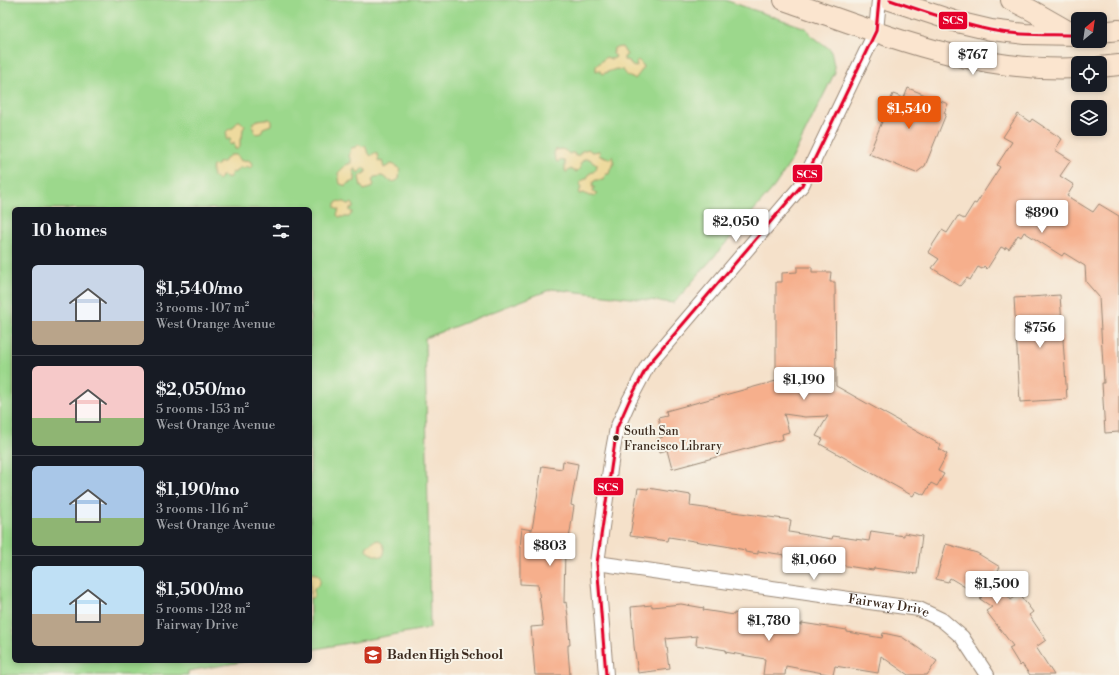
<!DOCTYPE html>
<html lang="en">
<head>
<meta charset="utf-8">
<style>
	body { margin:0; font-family:"Libre Bodoni",serif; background:#242831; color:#f1f3f6; height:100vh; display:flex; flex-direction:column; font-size:15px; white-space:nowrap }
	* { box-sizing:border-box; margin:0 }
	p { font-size:13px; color:#9ea1a6 }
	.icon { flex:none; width:22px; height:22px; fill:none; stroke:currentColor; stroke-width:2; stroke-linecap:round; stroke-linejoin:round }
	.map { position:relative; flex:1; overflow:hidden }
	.drawer { position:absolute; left:12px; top:207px; width:300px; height:456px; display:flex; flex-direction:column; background:#171b24; border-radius:6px; box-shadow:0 2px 6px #0003 }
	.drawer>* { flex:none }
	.needle { width:26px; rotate:29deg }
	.controls { position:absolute; left:1071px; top:12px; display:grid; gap:8px }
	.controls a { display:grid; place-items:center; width:36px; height:36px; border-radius:6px; background:#171b24; box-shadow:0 2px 6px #0003; font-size:20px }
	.price { position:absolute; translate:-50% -34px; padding:0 9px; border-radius:4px; background:#fff; color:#222; font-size:13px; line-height:26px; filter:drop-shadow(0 1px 2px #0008) }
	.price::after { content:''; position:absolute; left:50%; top:24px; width:12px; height:9px; margin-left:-6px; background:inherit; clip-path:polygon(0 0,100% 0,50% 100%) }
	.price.selected { background:#ea580c; color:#fff }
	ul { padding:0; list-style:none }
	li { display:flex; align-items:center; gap:12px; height:100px; padding:0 20px }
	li+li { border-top:1px solid #363941 }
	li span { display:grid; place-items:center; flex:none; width:112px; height:80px; border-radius:6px; color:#555 }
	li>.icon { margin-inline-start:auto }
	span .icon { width:48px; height:48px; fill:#fffc; stroke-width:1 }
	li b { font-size:17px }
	h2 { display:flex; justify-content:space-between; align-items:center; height:48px; padding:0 20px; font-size:17px }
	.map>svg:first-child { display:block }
	.green { fill:#9cd88c; stroke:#6c8155 }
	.sand { fill:#eeda9e; stroke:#94825e }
	.building { fill:#f6af8c }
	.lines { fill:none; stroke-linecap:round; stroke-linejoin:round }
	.street-casing { stroke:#988674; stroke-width:16 }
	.secondary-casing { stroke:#988674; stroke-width:22 }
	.street { stroke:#fff; stroke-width:14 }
	.secondary { stroke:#fbe5cf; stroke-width:20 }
	.bus-1-casing { stroke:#f7f3e8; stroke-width:6 }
	.bus-1 { stroke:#e4002b; stroke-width:3 }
	.bus-dot { fill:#3b2a1e; stroke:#f7f3e8; stroke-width:1.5 }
	.labels { text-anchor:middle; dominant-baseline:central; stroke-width:4; stroke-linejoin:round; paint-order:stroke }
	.bus-label { font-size:12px; fill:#3b2a1e; stroke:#f7f3e8; text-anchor:start }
	.street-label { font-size:13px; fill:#3b2a1e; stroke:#f7f3e8 }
	.poi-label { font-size:13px; font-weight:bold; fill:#3b2a1e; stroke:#f7f3e8; text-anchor:start }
	.line-badge { stroke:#f7f3e8; stroke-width:1.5 }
	.badge-label { font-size:11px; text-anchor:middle; font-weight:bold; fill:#fff }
</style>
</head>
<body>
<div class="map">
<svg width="1119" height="675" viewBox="0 0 1119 675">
	<rect width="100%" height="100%" fill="#f7f3e8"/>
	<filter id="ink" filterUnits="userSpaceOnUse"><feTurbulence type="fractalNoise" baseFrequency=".025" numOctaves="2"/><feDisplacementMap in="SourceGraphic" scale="8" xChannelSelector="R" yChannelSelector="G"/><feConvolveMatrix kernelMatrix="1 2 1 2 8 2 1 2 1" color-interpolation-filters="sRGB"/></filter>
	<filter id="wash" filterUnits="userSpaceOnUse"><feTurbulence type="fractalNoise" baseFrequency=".012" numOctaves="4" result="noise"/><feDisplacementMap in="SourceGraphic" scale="16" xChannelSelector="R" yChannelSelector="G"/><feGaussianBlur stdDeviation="0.9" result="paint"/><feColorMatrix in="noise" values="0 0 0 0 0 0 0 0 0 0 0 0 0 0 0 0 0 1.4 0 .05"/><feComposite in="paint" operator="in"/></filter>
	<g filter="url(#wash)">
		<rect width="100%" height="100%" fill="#f5e1ca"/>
		<path class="green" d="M0,0h725l81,28 5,7 20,15 4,22 -45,91 -16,24 -100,116 -122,-14 -127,49 5,290 -120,22v-441h-296v452h233l-59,10v4h-188z"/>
		<path class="sand" d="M622,47l5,8 -3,2v3l5,1 3,5 4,1 1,-1 -1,-4 2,-2 5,5 -1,5 -7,9c-9,-3 -7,-3 -12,-9l-7,-1 -14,5 -3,-4 -3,1v-5l10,-9 5,2 4,-1 1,-2 -3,-2 1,-6z
			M269,118l2,2v5l-8,3 -2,5 -5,1 -2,-3 1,-3 -3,-1c2,-10 10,-6 17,-9z
			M238,121h2l5,5 -2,3 -1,9 -2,1v8l-2,2h-3l-1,-6 -3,2 -2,-2 2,-3 -1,-2 -3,2 -1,-2 1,-3 -1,-3 2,-2 5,-2z
			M357,145h3l3,2 2,-2 2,6 4,5 3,-3 3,1 2,3 -1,3 1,2 3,-1 2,7 8,-4 6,3 2,2 -1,10c-7,6 -11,0 -17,-3l-8,1 -2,3 2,5 -4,3 -6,2 -3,-4 -2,-9 7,-5v-2l-3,-2 -5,5 -3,-5 -2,3 2,5v5l-7,2 -2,3 -6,-2 -2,-11 8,-8 5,-2v-4l-2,-2 2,-9 5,-1z
			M562,149l4,2 3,3 2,-1h3l1,3 4,-1 3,-4 6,-2 4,3 7,-1 1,2 -1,1 1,2 6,1 4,2 2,-3 2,8 -4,5 -1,5h-3l-3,6h-7l-3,2 -1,5h3l-2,3 1,3h3l-2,3h-6l-5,-3 -5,1 2,-7 -1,-5 7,-4 3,-5c5,-1 7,-4 7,-9l-4,-1 -3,-4h-6l-4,5 1,4 -5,4 -5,-3 -5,3 -1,-1v-9l-3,-2 -5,2 -3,-7 1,-5z
			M230,155h7l4,6 7,-1 3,2 1,4 -2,2 -3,-2 -4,3 -2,-2 -7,6 -2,-1 -2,5 -4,1 -3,-3 -5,5c-6,-3 -7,-8 -5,-14l5,-1 1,-3h4z
			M340,201l1,1h4l4,3 3,-2 2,3 -1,2h-3v3l3,1 -4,5h-10l-2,-2 2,-5 -4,-2v-3l2,-3z
			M379,540c5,4 8,11 3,17l-8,-2 -8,-5 1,-4 8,-5z
			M310,573l6,1 4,3v6l-6,6v7l-2,2h-2z"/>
		<g id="blocks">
			<path class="building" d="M908,88l40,16 -4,9 2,1 -21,52 -9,7 -47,-19 24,-60 11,4z
				M1018,114l12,8 2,-3 30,20 -7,11 16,10 -11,16 14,9 -7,11 26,16 6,-8 20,12v216l-14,1 -3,-50h2l-5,-86 -13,-15 -1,-16 -21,-13 -2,3 -38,-24 -3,5 -3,-2 -9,14 -3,-2 -1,2 -4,-2 -14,22 -3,-3 -2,3 -4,-2 -8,13 -3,-2 -7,8 -28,-18 7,-9 -11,-7 14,-22 5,3 11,-17 6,3 10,-16 2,1 24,-37 -3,-2 15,-23 -9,-5z
				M797,267h15v5h19l-1,10h5l1,104 105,59 -2,4 8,5 -9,17 6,3 -7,12 -6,-3 -7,12 -8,-4 -3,5 -93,-52 3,-5 -7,-3 12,-20 -23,1 -21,-3 5,18 -7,2 1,5 -111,30 -5,-19 -7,2 -3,-13 6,-2 -5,-19 9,-2 -1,-5 110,-30v-99h6v-9l15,-1z
				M1060,295l7,104 -47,3 -6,-104z
				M563,461l15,3 -7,41 3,1 -5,33 -1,8h-3l-1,56 2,-1 2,14 2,29h-2v5l2,25h-35l-4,-48 12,-1 -5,-41 -18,-1v-37h-1l2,-19 11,2 10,-64 20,3z
				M638,488l10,1v-1l43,7 -1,11 101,14 -2,12 43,7 1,-3 36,5 2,-10 33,5v-3l18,3 -5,38 -43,-6 -1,2 -33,-5v2l-43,-7 -13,-2 1,-3 -27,-4v3l-13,-2v-2l-20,-4 -56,-9 -1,4 -38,-5z
				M946,544l31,9 23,14 -6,10 17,23 8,-6 14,18 -4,3 17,25 -10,7 18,28h-24l-8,-11 -2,2 -11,-18 4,-2 -27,-35 6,-4 -12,-8 2,-2 -32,-19 -2,4 -12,-3z
				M681,604l23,4 -1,2 31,5v-2l15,2 -1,5 30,4v-2l24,3v-2l45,7v2l35,6 1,-5 19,4 35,24 -10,14h-19l-27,-19 -3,17 -43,-7 -2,9 -47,-9 -1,9h-22l2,-16 -40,-7 1,-2 -30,-5 1,-9 -31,3 4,30 -32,4 -4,-27 -3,-39 21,-2v2z"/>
		</g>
	</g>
	<g filter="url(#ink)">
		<use href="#blocks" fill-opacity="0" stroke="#988674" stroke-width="1"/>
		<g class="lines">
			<defs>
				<g id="street">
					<path id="s1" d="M597,563l322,46 23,11 20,17 25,38"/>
					<path d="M606,675l-9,-112 15,-108 5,-27 12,-27 19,-36 154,-180 74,-154 3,-31"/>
				</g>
				<path id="secondary" d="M784,0c97,33 189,73 294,68
					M890,0l67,22 34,8 34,4 53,1
					M1011,0l20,10 42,24
					M1100,32l19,-2
					M1100,67l19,-2"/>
			</defs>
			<use href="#street" class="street-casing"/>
			<use href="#secondary" class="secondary-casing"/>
			<use href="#street" class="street"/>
			<use href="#secondary" class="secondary"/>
			<defs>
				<path id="bus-1" d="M890,0c33,11 66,23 100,30 28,6 59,4 88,5
					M606,675l-9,-112 20,-135 12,-27 19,-36 154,-180 74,-154 3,-31"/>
			</defs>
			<use href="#bus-1" class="bus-1-casing"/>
			<use href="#bus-1" class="bus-1"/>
		</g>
	</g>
	<defs>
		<symbol id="school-square" viewBox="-11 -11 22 22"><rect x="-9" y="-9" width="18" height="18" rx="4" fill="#c8321e" stroke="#f7f3e8"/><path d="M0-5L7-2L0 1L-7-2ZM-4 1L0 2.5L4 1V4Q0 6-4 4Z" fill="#fff"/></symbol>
	</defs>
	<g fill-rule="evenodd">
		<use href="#school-square" x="362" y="644" width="22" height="22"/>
	</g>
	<circle class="bus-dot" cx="616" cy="438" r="3.5"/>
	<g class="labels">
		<g class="bus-label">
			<text x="624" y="431">South San<tspan x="624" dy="15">Francisco Library</tspan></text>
		</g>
		<g class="street-label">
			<text stroke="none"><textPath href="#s1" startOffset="295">Fairway Drive</textPath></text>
		</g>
		<g class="poi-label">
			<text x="387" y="655">Baden High School</text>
		</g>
	</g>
	<g class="line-badge">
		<rect x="938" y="11" width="30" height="19" rx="4" fill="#e4002b"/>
		<rect x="792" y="164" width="31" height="19" rx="4" fill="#e4002b"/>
		<rect x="593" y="477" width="31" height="19" rx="4" fill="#e4002b"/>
	</g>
	<g class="badge-label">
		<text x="953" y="24">SCS</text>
		<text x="807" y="178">SCS</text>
		<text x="608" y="491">SCS</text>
	</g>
</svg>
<div class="controls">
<a><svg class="needle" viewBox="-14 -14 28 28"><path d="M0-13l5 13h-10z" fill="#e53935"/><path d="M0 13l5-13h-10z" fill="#9ea1a6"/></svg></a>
<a><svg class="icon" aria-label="locate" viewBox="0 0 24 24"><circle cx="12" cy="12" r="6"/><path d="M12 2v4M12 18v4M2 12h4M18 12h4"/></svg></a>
<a><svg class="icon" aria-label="layers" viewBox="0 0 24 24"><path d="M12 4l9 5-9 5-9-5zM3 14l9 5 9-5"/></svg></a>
</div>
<b class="price" style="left:973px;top:76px">$767</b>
<b class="price selected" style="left:909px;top:130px">$1,540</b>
<b class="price" style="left:1042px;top:234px">$890</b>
<b class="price" style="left:736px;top:243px">$2,050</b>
<b class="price" style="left:1040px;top:349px">$756</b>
<b class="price" style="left:804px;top:401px">$1,190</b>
<b class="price" style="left:550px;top:567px">$803</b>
<b class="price" style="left:814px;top:581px">$1,060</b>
<b class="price" style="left:997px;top:605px">$1,500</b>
<b class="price" style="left:769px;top:642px">$1,780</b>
<section class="drawer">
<h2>10 homes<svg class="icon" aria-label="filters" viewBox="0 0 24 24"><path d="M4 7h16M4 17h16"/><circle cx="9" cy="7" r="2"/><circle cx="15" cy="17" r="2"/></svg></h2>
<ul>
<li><span style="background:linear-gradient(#c9d6e8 70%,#b9a48a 0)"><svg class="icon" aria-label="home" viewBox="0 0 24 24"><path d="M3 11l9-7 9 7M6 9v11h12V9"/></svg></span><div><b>$1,540/mo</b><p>3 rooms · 107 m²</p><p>West Orange Avenue</p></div></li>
<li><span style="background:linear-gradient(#f6c9c9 65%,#8fb573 0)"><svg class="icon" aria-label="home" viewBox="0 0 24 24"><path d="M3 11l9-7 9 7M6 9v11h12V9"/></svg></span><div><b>$2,050/mo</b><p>5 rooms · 153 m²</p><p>West Orange Avenue</p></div></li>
<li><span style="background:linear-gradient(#a9c7e8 65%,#8fb573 0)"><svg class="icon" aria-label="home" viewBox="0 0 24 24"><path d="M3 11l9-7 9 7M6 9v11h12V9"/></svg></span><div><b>$1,190/mo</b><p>3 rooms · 116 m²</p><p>West Orange Avenue</p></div></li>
<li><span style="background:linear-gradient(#bfe0f5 60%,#b9a48a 0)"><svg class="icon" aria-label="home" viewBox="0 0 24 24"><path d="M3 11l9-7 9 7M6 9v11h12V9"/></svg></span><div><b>$1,500/mo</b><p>5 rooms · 128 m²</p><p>Fairway Drive</p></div></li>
</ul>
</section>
</div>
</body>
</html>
